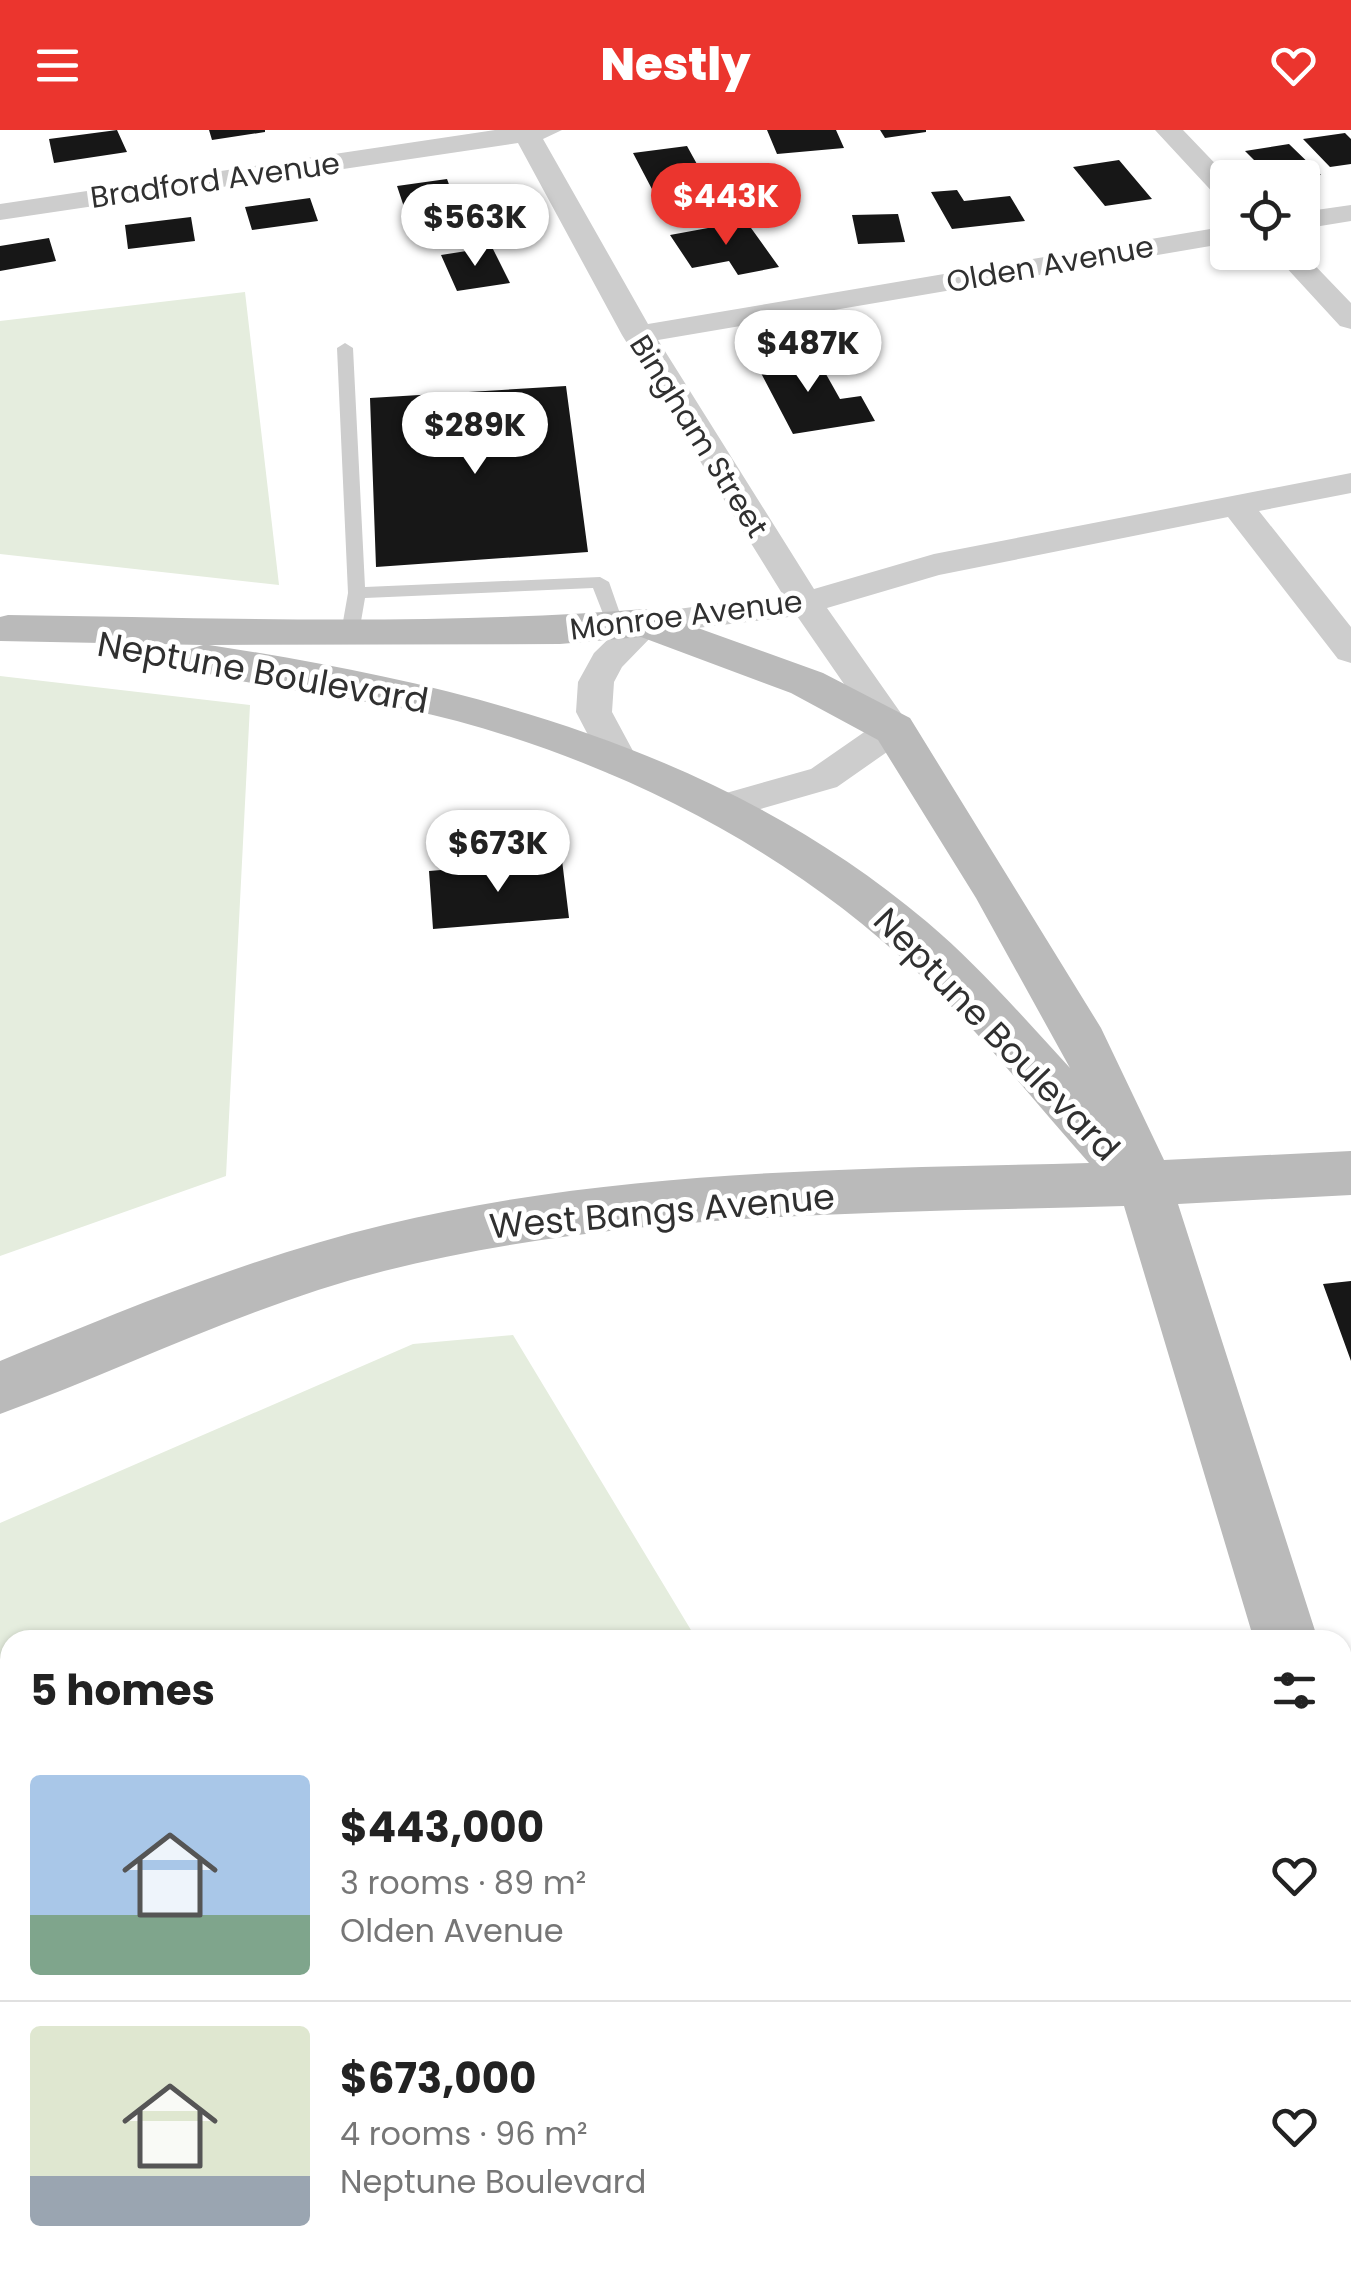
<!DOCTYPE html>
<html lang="en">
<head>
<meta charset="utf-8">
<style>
	body { margin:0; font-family:Poppins,sans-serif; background:#f2f2f2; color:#222; height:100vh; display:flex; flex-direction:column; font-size:38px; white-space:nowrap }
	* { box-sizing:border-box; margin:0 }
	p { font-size:32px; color:#767676 }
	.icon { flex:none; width:55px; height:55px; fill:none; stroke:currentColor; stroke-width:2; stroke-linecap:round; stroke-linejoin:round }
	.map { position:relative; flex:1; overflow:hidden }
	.drawer { position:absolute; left:0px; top:1500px; width:1352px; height:642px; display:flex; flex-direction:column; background:#fff; border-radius:30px 30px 0 0; box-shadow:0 2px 8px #0004 }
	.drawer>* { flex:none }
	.fabs { position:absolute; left:1210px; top:30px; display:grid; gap:20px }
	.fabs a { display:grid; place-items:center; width:110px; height:110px; border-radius:10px; background:#fff; box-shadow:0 2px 8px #0004; font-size:50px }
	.price { position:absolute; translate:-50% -85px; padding:0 22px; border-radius:35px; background:#fff; color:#222; font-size:32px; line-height:65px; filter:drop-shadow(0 2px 5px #0008) }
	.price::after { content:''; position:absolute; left:50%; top:60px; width:30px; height:22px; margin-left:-15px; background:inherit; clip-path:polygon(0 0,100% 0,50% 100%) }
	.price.current { background:#eb352e; color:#fff }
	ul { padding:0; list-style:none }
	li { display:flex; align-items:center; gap:30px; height:250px; padding:0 30px }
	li+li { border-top:2px solid #e0e0e0 }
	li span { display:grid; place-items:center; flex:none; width:280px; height:200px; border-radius:10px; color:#555 }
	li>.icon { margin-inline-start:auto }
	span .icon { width:120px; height:120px; fill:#fffc; stroke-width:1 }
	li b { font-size:42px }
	h2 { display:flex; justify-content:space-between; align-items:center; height:120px; padding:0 30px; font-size:42px }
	header { display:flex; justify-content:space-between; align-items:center; height:130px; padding:0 30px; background:#eb352e; color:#fff; font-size:45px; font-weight:800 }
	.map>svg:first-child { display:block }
	.green { fill:#e5edde }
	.building { fill:#171717 }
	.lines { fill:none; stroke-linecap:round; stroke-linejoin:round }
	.lane { fill:#cdcdcd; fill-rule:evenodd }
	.street { fill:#cdcdcd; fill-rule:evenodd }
	.secondary { fill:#bababa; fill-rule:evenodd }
	.labels { text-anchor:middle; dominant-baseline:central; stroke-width:10; stroke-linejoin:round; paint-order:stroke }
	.far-street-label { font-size:30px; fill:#303030; stroke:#fff }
	.street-label { font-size:35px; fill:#303030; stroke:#fff }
</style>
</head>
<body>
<header><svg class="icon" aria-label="menu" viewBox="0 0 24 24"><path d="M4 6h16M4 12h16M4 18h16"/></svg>Nestly<svg class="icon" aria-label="heart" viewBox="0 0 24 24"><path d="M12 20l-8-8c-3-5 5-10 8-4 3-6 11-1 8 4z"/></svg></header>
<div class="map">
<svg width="1351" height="2141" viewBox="0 0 1351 2141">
	<rect width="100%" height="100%" fill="#fff"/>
	<path class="green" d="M245,162l34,293 -279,-31v-233z
		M0,546l250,29 -24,471 -226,80z
		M513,1205l184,305h-687v622h911l2,9h-923v-748l413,-179z"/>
	<path class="building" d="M117,0l10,22 -73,11 -5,-24z
		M209,0h56v2l-53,8z
		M767,0h69l8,18 -67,6z
		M880,0h46v2l-41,6z
		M1345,3l6,6v25l-21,3 -27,-28z
		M1289,14l32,31 -49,3 -27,-27z
		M687,16l22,40 -55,7 -21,-40z
		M1119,30l33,39 -47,7 -32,-39z
		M447,49l7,19 13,-2 10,27 -65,8 -15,-45z
		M957,60l7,11 46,-5 15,25 -73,8 -21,-37z
		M310,68l8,23 -66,9 -7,-23z
		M898,84l7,28 -47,2 -6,-29z
		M191,87l4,24 -67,8 -3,-24z
		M746,91l33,46 -41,8 -9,-14 -37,7 -22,-33z
		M49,108l7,23 -56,10v-25z
		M492,117l18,36 -53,8 -16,-36z
		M795,220l12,20 15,-3 18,32 21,-3 14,25 -82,13 -41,-78z
		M566,256l22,166 -212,15 -6,-169z
		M562,730l7,58 -136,11 -4,-58z
		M1351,1151v80l-28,-77z"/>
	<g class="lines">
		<path class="lane" d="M345,213l8,5 12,239 235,-10 9,5 15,43 -3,4h-12l-16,-41 -228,10 -6,35 -3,4h-12l-3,-4 7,-40 -11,-245z"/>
		<path class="street" d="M495,0h67l-19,9 105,185 580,-98v17l-570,97 156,249 120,-35 417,-81v20l-92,18 92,116v36l-13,-4 -110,-142 -289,58 -112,33 85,121 -5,9 -70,49 -118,34 -14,-4 -5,-9 5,-9 106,-30 62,-43 -76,-110 -142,17 -33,34 -8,15 -2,30 28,52 -6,9 -13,4 -13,-4 -32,-61 2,-30 16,-29 39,-38 150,-20 -161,-260 -104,-192 -518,77v-16z
			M1155,0h28l46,48 -1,22 -10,-2z
			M1351,75v16l-49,8v-17z
			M1272,122h30l49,51v26l-11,-3z"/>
		<path class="secondary" d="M645,479l178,64 87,45 191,310 63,132 187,-9v44l-173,9 140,436h-64l-130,-434c-247,7 -500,5 -740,65 -134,34 -255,96 -384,143v-53c125,-52 252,-104 384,-136 230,-56 470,-56 705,-62 -57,-64 -110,-132 -172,-191 -127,-121 -291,-205 -460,-251 -88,-24 -180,-28 -267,-52l-7,-10 7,-10 13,-4 -203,-4v-24l8,-2c212,3 426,11 637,-6zM641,507l150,56 87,47 98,158 94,170c-46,-50 -91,-102 -143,-146 -204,-172 -460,-238 -718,-277l351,-1z
			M1342,1656l9,4v91l-9,-3z"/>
	</g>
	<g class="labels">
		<g class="far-street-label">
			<text transform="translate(215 50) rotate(-8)">Bradford Avenue</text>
			<text transform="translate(1050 134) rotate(-10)">Olden Avenue</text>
			<text transform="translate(699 306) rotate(58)">Bingham Street</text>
			<text transform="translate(686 485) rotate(-7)">Monroe Avenue</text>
		</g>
		<g class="street-label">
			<text transform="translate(263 542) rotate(10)">Neptune Boulevard</text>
			<text transform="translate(997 904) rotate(46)">Neptune Boulevard</text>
			<text transform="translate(662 1081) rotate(-5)">West Bangs Avenue</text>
		</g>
	</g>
</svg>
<div class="fabs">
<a><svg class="icon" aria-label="locate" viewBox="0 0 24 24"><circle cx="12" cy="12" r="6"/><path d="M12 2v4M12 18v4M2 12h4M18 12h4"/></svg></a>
</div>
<b class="price current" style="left:726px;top:118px">$443K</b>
<b class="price" style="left:475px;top:139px">$563K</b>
<b class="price" style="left:808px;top:265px">$487K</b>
<b class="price" style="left:475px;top:347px">$289K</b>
<b class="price" style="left:498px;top:765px">$673K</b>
<section class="drawer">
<h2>5 homes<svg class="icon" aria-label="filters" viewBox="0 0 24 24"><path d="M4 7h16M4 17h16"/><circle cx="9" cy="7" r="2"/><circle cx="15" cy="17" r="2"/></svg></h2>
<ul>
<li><span style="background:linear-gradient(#a9c7e8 70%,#7fa58c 0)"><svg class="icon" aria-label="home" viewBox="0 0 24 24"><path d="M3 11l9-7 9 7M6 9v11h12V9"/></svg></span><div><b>$443,000</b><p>3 rooms · 89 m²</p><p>Olden Avenue</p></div><svg class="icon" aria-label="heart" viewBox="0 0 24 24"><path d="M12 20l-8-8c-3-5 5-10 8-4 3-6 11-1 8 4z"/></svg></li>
<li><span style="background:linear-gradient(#dfe7d0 75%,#9aa5b1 0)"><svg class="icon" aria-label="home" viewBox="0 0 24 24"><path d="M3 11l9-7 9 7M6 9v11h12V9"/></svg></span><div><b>$673,000</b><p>4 rooms · 96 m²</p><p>Neptune Boulevard</p></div><svg class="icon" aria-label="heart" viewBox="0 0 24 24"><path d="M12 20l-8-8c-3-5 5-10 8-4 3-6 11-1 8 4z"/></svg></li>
</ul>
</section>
</div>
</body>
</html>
